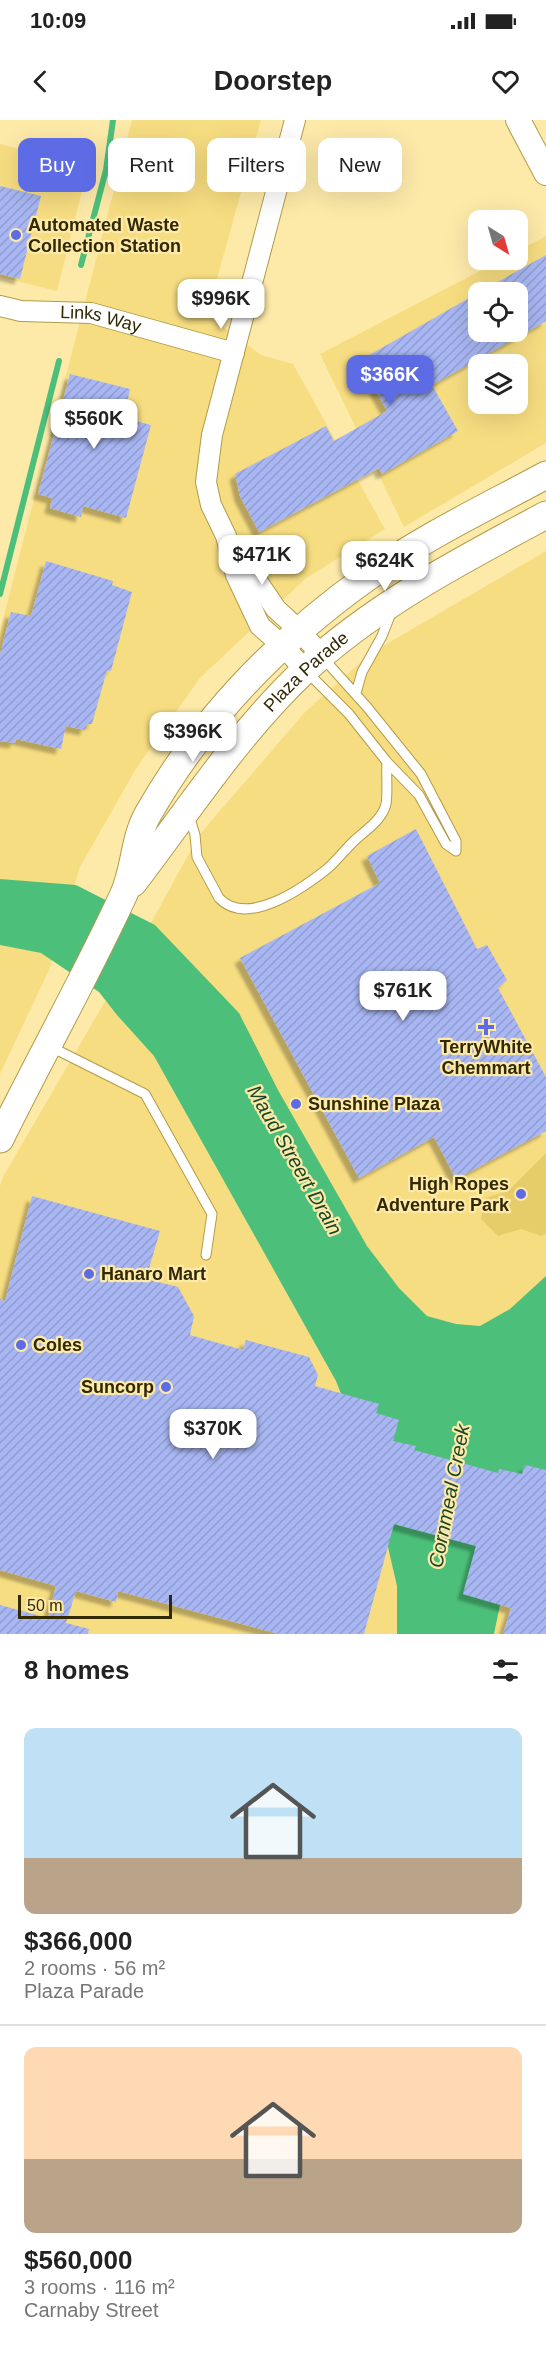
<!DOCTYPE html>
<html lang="en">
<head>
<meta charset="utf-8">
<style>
	body { margin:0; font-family:Arial,sans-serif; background:#f2f2f2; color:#222; height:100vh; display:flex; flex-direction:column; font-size:22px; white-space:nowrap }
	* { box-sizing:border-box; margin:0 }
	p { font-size:20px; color:#767676 }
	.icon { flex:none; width:33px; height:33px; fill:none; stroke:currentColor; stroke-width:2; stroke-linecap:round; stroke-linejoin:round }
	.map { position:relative; height:1514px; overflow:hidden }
	.details { display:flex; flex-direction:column; background:#fff; flex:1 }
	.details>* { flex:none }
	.banner { position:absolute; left:18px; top:18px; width:510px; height:54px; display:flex; gap:12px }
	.needle { width:39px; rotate:143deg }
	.buttons { position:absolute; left:468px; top:90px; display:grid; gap:12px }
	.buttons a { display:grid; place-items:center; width:60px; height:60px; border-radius:12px; background:#fff; box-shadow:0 6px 24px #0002; font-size:30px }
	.scale { position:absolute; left:18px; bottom:15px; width:154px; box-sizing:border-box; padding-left:6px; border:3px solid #312804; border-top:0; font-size:16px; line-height:21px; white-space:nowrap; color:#312804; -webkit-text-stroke:4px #fdeaa9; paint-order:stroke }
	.price { position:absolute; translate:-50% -51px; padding:0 14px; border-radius:12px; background:#fff; color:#222; font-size:20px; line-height:39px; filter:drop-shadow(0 2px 3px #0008) }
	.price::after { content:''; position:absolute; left:50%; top:36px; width:18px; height:14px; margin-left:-9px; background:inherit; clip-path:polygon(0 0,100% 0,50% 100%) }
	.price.on { background:#5d6ce4; color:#fff }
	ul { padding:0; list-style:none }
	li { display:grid; align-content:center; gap:12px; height:318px; padding:0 24px }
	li+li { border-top:2px solid #e0e0e0 }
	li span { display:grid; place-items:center; height:186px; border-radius:12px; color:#555 }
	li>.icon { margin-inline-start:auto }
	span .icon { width:108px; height:108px; fill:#fffc; stroke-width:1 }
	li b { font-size:26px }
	h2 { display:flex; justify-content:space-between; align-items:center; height:72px; padding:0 24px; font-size:26px }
	.tag { padding:0 21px; border-radius:12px; background:#fff; box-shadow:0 6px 24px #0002; font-size:21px; line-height:54px }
	.tag.on { background:#5d6ce4; color:#fff }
	.status { display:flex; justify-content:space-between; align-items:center; height:42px; padding:0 30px; background:#fff; direction:ltr }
	.status svg { height:16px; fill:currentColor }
	header { display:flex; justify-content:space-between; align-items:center; height:78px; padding:0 24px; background:#fff; font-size:27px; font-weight:700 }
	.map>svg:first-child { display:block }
	.built { fill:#f7dd81; fill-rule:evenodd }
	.grass { fill:#e7cc6a }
	.water { fill:#4cc07a }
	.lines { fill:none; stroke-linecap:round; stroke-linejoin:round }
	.stream { stroke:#4cc07a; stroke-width:6 }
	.building { fill:url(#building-hatch); filter:url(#shadow) }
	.service-casing { stroke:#b29b48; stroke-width:11 }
	.minor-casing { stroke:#b29b48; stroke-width:22 }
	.tertiary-casing { stroke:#b29b48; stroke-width:26 }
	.secondary-casing { stroke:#b29b48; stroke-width:29 }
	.service { stroke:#fff; stroke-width:9 }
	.minor { stroke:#fff; stroke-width:20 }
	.tertiary { stroke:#fff; stroke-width:24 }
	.secondary { stroke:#fff; stroke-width:27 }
	.poi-dot { fill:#5d6ce4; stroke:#fdeaa9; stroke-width:2 }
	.labels { text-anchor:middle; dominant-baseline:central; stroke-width:4.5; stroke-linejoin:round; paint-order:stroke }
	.poi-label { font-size:18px; font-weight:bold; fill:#312804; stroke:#fdeaa9; text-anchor:start }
	.street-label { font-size:18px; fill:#312804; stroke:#fdeaa9 }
	.water-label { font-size:20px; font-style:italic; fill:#18462a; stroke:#fdeaa9 }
</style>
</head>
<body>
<div class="status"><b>10:09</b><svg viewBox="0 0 49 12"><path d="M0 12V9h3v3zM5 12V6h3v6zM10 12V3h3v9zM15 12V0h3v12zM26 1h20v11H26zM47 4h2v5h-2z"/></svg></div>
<header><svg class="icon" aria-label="back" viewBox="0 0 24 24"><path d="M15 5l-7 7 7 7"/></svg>Doorstep<svg class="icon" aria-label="heart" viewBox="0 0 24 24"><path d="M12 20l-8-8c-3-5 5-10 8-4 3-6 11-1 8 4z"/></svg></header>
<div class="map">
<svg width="546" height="1514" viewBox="0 0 546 1514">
	<defs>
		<pattern id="building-hatch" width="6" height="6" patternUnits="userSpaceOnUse" patternTransform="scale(1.5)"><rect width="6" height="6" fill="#a8b7f3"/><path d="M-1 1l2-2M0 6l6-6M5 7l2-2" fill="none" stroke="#919dcf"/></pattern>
		<filter id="shadow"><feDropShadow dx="-5.5" dy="5.5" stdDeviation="1.5" flood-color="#0004"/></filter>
	</defs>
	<rect width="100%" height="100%" fill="#fdeaa9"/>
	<path class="built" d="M132,0h129l-54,195 54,40 32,9 92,165 -80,50 -105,99 -63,89 -57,100 -31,103 -49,104v-443z
		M0,24l88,23 -31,124 -57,-14z
		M546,116v207l-142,84 -84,-173 181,-94h17v-9zM478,172h40v40h-40zM478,244h40v40h-40z
		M546,431v1083h-546v-448l4,-11 153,-263 42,-77 107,-124 65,-58z"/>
	<path class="grass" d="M546,1033v81l-5,2 -20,-7 -23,7 -17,-17 4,-21 23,-7z"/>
	<path class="water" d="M0,759l76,6 79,40 84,88 39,77 89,156 32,42 28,28 29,8 24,2 30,-17 36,-33v210l-40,90 -12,58h-97v-48l-15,-65 -21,-76 -25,-64 -182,-325 -37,-41 -18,-23 -58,-39 -41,-8z"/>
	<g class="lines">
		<path class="stream" d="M81,145l25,-95 7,-50
			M0,474l59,-233"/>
	</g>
	<path class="building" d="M0,66l41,10 -21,83 -20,-5z
		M546,135v66l-114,64 26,46 -76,43 -3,-6 -120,64 -19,-36 -5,-22 91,-48 8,15 53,-30 -24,-44 3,-10 112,-64v39h40v-40h-38z
		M70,254l60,15 -6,29 27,7 -25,93 -43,-12 -2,11 -31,-9 2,-10 -14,-4z
		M46,441l67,20 -1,4 20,7 -21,79 -4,-1 -15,54h-5l-2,6 -19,-4 -5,23 -45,-10 -1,4 -15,-2v-87l11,-42 20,4z
		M416,709l61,120 10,-4 20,35 -9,8 48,89v54l-90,48 -22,-42 -75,41 -119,-220 140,-75 -13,-27z
		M32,1076l128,35 -14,48 32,8 16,29 -4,19 53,15 3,-10 63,17 9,18 -3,11 64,18 -3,9 23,7 -6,21 23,5 -2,4 84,23 1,-4 23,5 3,-9 21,5v164h-43l8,-26 -48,-14 13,-48 -82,-22 -30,110h-85l-161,-43 -2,11 -40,-11 -10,32 23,6 -1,5h-88v-29l48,13 8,-32 -56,-16v-271l5,2z"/>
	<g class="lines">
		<defs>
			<path id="service" d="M323,538l44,49 54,67 35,67v10
				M307,552l42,42 38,48 32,33 27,49 10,7
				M356,573l6,-21 20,-36 9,-23
				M189,695l6,20 2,22 22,41c28,30 84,-10 108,-29 9,-8 17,-18 26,-27 11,-11 29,-21 33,-38 2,-10 0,-31 1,-42
				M49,926l96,48 67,120 -6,41"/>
			<g id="minor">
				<path d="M295,0l-83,315 -6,47 5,23 15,31 10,39 24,51 23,20 22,24"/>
				<path id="s1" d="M0,186l21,5 70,2 143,40"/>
				<path d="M233,426l43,63 24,22 22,25"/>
			</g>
			<path id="tertiary" d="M518,0l28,53"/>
			<g id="secondary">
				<path id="s2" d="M133,763c55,-72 105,-150 172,-213 70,-65 157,-110 241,-155"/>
				<path d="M0,1019c40,-81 85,-161 123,-243 12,-25 11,-58 25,-82 54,-95 132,-175 221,-238 55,-39 118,-69 177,-101"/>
			</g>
		</defs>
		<use href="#service" class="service-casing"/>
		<use href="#minor" class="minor-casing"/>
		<use href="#tertiary" class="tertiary-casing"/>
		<use href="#secondary" class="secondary-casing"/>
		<use href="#service" class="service"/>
		<use href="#minor" class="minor"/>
		<use href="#tertiary" class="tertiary"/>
		<use href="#secondary" class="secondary"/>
	</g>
	<g class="poi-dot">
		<circle cx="16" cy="115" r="6"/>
		<path d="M483 898h6v6h6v6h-6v6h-6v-6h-6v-6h6z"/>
		<circle cx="296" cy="984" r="6"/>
		<circle cx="521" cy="1074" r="6"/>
		<circle cx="89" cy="1154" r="6"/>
		<circle cx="21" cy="1225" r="6"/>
		<circle cx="166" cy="1267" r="6"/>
	</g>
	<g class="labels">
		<g class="poi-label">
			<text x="28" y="105">Automated Waste<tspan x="28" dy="21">Collection Station</tspan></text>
			<text x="486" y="927" text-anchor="middle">TerryWhite<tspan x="486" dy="21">Chemmart</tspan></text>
			<text x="308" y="984">Sunshine Plaza</text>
			<text x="509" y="1064" text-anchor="end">High Ropes<tspan x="509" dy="21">Adventure Park</tspan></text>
			<text x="101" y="1154">Hanaro Mart</text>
			<text x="33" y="1225">Coles</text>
			<text x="154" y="1267" text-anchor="end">Suncorp</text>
		</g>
		<g class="street-label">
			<text stroke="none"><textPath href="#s1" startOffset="102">Links Way</textPath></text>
			<text stroke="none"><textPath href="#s2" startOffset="274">Plaza Parade</textPath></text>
		</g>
		<g class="water-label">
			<text transform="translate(295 1040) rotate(60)">Maud Streert Drain</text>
			<text transform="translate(449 1376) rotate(-79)">Cornmeal Creek</text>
		</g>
	</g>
</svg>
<div class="buttons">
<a><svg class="needle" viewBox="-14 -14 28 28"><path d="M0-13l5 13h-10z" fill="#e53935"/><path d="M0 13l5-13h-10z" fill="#767676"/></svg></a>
<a><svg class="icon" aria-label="locate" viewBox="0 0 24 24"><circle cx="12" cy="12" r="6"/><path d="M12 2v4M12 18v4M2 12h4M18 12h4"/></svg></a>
<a><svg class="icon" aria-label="layers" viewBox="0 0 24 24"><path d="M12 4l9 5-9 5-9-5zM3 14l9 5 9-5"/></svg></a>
</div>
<div class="scale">50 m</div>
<b class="price" style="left:221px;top:210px">$996K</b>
<b class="price on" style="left:390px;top:286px">$366K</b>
<b class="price" style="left:94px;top:330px">$560K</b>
<b class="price" style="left:262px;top:466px">$471K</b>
<b class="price" style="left:385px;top:472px">$624K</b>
<b class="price" style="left:193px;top:643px">$396K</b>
<b class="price" style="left:403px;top:902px">$761K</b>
<b class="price" style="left:213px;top:1340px">$370K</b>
<div class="banner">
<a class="tag on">Buy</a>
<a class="tag">Rent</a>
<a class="tag">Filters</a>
<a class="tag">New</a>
</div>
</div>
<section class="details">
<h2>8 homes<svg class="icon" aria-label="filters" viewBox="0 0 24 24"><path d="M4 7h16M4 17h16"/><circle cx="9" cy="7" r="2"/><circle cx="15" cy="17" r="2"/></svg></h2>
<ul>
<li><span style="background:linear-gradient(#bfe0f5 70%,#b9a48a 0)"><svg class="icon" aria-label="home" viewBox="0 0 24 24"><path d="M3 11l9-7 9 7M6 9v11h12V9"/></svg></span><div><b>$366,000</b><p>2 rooms · 56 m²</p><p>Plaza Parade</p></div></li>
<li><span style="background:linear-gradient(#ffd9b3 60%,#b9a48a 0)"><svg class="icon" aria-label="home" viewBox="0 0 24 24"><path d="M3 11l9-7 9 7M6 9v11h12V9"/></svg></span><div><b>$560,000</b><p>3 rooms · 116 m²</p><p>Carnaby Street</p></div></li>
</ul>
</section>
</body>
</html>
